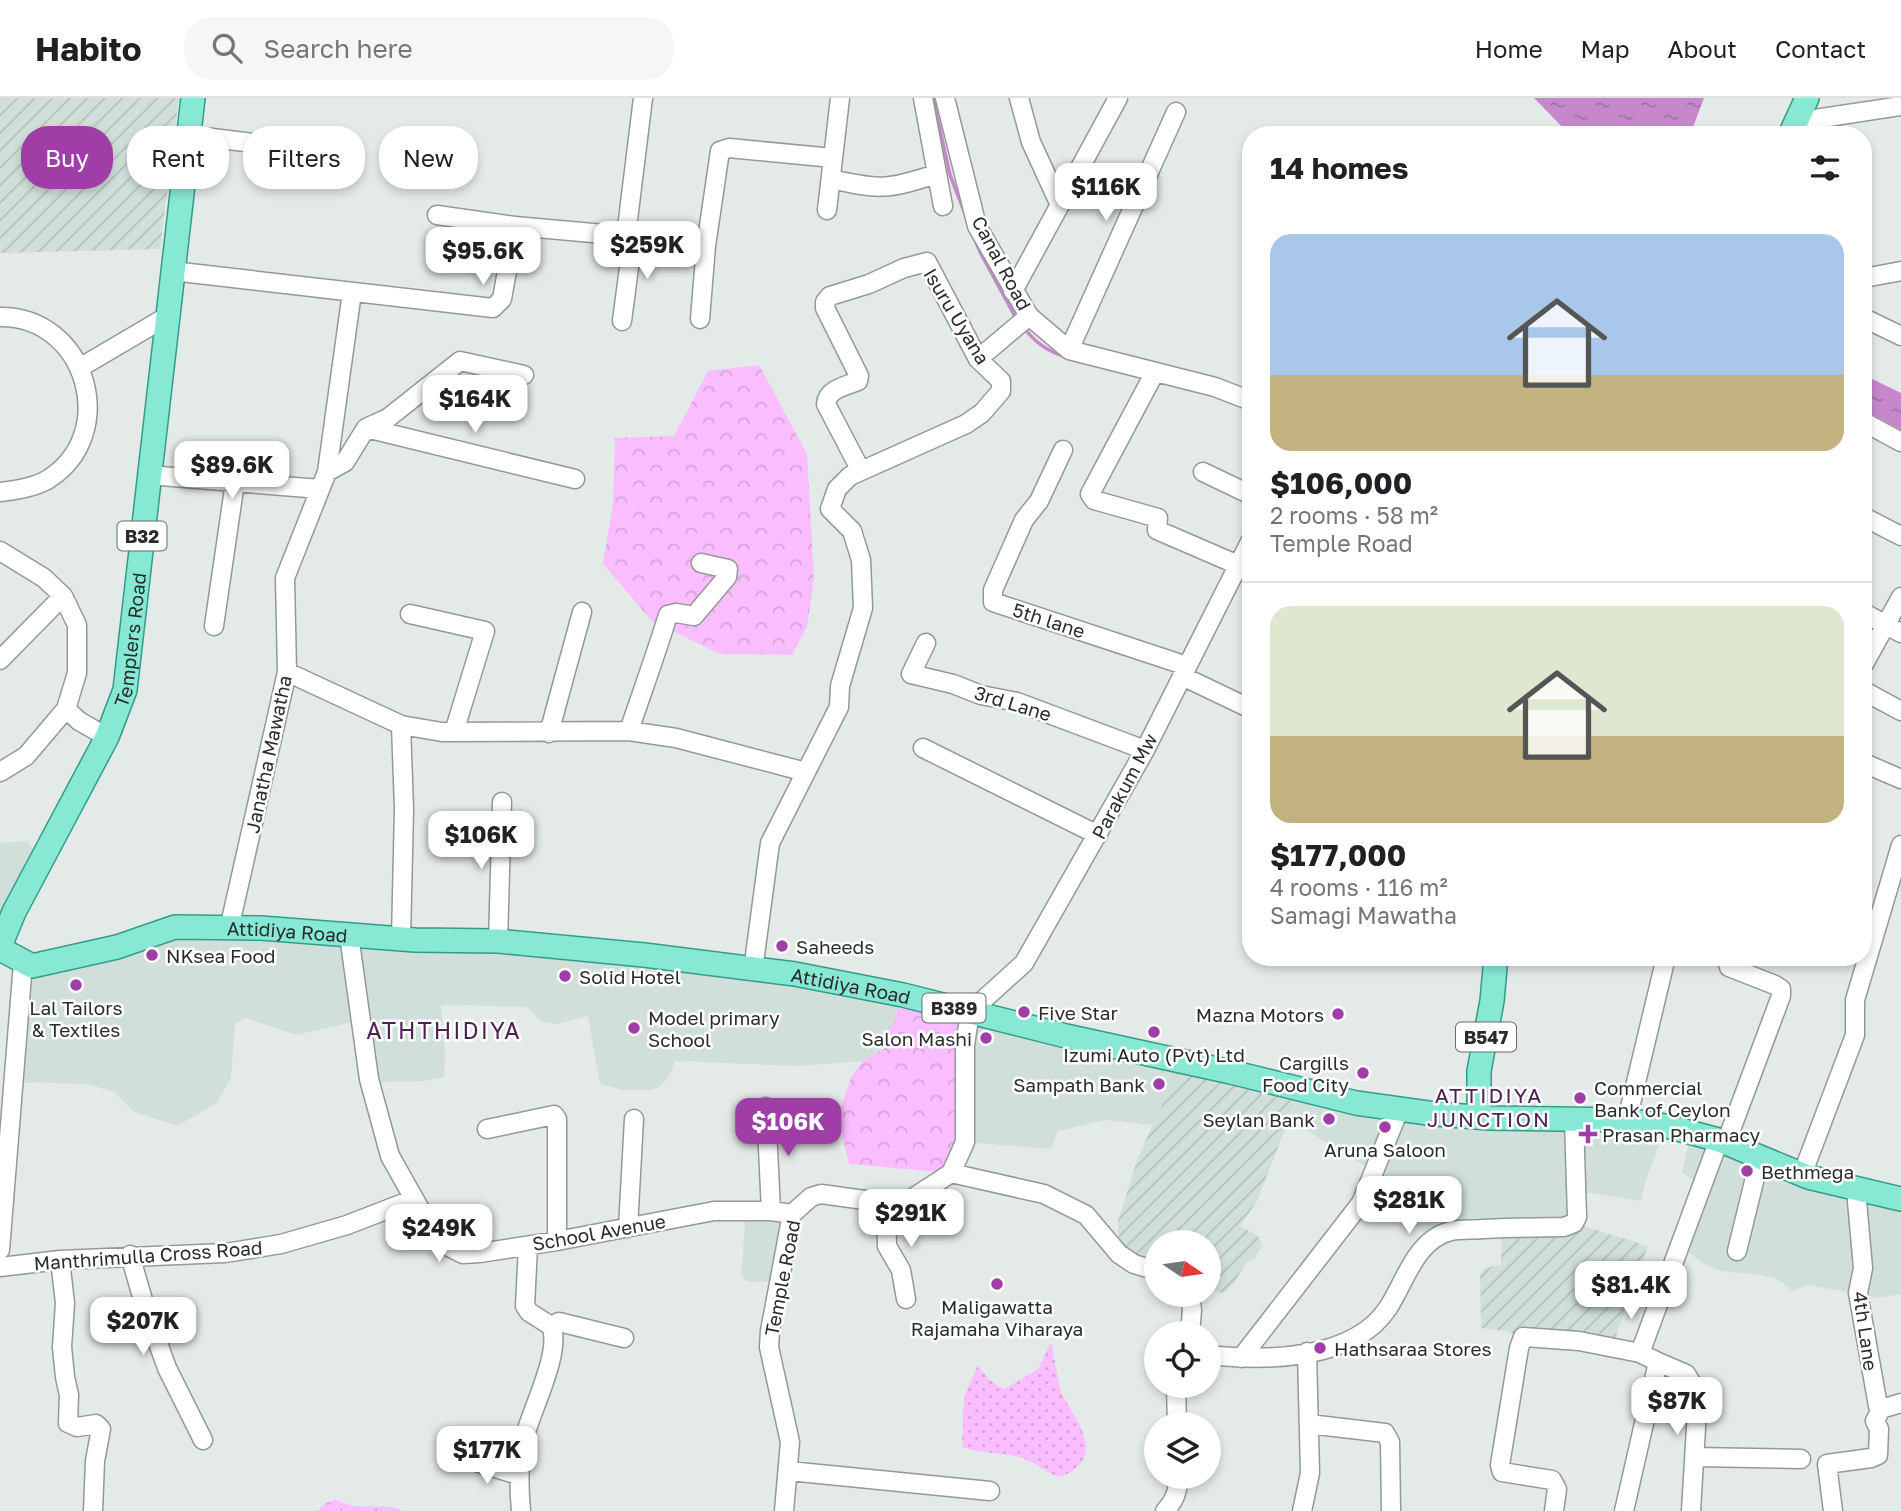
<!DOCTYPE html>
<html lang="en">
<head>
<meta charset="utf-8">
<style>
	body { margin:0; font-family:"Golos Text",sans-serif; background:#f6f6f6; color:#202124; height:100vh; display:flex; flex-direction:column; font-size:26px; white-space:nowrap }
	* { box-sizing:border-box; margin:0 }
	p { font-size:23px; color:#757577 }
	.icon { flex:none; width:38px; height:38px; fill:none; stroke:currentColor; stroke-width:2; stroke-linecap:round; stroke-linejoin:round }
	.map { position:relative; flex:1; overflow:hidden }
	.drawer { position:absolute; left:1242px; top:28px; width:630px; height:840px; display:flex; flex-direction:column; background:#fff; border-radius:28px; box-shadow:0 4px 10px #0003 }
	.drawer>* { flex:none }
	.banner { position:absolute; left:21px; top:28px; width:665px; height:63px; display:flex; gap:14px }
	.needle { width:46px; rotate:103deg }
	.tools { position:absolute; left:1144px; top:1132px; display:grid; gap:14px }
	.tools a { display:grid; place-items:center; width:77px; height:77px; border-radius:50%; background:#fff; box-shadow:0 4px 10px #0003; font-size:35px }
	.price { position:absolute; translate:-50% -60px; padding:0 16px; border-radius:14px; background:#fff; color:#222; font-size:23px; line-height:46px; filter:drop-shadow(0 2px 4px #0008) }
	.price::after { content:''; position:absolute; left:50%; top:42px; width:21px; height:16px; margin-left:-10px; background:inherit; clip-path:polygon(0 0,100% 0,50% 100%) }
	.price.selected { background:#9e3ea6; color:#fff }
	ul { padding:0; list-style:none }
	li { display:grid; align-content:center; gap:14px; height:371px; padding:0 28px }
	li+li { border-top:2px solid #e0e0e0 }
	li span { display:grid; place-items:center; height:217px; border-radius:21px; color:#555 }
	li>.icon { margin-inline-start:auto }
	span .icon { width:126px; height:126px; fill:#fffc; stroke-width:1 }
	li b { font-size:30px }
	h2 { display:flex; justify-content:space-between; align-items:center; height:84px; padding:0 28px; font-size:30px }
	.pill { padding:0 24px; border-radius:28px; background:#fff; box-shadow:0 4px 10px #0003; font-size:24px; line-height:63px }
	.pill.selected { background:#9e3ea6; color:#fff }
	header { display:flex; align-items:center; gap:42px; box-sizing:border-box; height:98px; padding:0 35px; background:#fff; border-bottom:2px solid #e0e0e0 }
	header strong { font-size:33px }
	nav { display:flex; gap:38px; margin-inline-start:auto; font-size:24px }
	.search { width:490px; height:63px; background:#f6f6f6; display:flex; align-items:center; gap:18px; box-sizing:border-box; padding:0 24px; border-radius:28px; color:#757577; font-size:26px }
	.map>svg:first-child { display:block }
	.built { fill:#d1dfda }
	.industrial { fill:url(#industrial-furrows) }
	.grass { fill:url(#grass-dots) }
	.forest { fill:url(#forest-crowns) }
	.wetland { fill:url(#wetland-marsh) }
	.water { fill:url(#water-ripples) }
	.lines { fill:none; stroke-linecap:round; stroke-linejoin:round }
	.stream { stroke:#c688cb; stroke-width:3.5 }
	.minor-casing { stroke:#949997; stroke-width:21 }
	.major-casing { stroke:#329d87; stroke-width:26 }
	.minor { stroke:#fff; stroke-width:18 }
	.major { stroke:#87e9d4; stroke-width:23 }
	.poi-dot { fill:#9e3ea6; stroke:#fff; stroke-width:2.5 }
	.labels { text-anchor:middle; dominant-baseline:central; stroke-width:5; stroke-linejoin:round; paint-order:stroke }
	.shield { fill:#fff; stroke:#6a6b6b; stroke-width:2 }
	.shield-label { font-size:18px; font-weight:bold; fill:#2a2c2c }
	.street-label { font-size:19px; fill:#2a2c2c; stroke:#fff }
	.poi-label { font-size:19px; fill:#2a2c2c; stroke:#fff; text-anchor:start }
	.neighbourhood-label { font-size:21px; letter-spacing:2px; fill:#4f2153; stroke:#fff }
	.quarter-label { font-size:23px; letter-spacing:2px; fill:#4f2153; stroke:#fff }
</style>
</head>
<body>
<header>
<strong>Habito</strong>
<div class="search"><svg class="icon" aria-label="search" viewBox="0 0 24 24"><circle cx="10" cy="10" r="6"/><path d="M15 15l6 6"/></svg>Search here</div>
<nav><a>Home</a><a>Map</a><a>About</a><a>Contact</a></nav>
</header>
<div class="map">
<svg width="1901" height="1413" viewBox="0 0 1901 1413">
	<defs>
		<pattern id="industrial-furrows" width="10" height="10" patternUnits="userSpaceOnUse" patternTransform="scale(1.75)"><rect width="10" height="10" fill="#d1dfda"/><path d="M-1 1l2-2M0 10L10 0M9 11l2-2" fill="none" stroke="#b4c0bb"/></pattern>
		<pattern id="grass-dots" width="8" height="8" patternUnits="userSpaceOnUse" patternTransform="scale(1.75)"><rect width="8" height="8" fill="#fabdff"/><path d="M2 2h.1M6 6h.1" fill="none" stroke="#d6a3db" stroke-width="1.8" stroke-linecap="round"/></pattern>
		<pattern id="forest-crowns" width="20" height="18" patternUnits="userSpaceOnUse" patternTransform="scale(1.75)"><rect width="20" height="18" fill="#fabdff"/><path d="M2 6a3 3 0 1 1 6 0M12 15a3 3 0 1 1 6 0" fill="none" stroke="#d6a3db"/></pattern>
		<pattern id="wetland-marsh" width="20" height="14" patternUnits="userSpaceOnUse" patternTransform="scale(1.75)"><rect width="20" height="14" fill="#fabdff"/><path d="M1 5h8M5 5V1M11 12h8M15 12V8" fill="none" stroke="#d6a3db"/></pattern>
		<pattern id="water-ripples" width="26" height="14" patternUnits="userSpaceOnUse" patternTransform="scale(1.75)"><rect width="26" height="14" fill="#c688cb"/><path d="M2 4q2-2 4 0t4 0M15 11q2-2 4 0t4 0" fill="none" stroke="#a16fa5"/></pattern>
	</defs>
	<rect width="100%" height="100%" fill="#e4eae8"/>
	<path class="built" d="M27,743l9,13 -36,57v-68z
		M144,840l271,2 488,55 -19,54 -21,12 -64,5 -124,-5 -6,15 -9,11 -10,3h-28l-21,-6 -2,-4 -11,-64 -31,8 -16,-3 -14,-14 -86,-2 4,49 -1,23 -19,4 -41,1 -15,-3 -8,-59 -65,15 -51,-17 -10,6 -4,53 -14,26 -40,23 -43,-14 -20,-20 -26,-8 -75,-2 10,-119z
		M970,914l212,50 -29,63 -48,-5 -47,11 -7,18 -86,-7z
		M1300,993l366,35 -21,57 -4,18 -64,-10v26l-75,11 -72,15 -55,-71 -85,-52z
		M1691,1034l210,67v95l-24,4 -19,-5v-5l-10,4 -41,-7 -15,6 -15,-12 -17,-4 -39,-4 -17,-7 -24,-18 23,-61 -21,-12z
		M746,1112l42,3 -9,68 -24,1 -8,-1 -6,-5z"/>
	<path class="industrial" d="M0,0h179l-19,151 -160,4z
		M1182,964l118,29 -43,110 -17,25 18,10 5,10 -9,12 -8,5 -13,22 -10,8 -14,-2v-49h-52v29l-38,-17 -1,-33 20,-64z
		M1574,1125l74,23 -36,101 -89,-10 -19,-6 -23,-3 -1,-53 5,-7 16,-3 1,-37z"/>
	<path class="grass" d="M1051,1244c3,12 8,46 12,54 11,20 37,52 13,72 -6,5 -11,8 -19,8 -13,-5 -22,-14 -35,-18 -21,-7 -38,-3 -60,-11l2,-50 14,-32c7,11 15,19 27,24l33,-20z"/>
	<path class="forest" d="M759,267l48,89 7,125 -7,48 -15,28 -72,-1 -68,-33 -49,-57 10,-60 2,-66 59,-2 34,-65z
		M903,897l67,17 -4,83 -15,78 -102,-9 -10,-42 2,-15 11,-32 11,-14 21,-12z"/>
	<path class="wetland" d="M335,1402l18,6 38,1 13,4h-87l9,-8z"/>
	<path class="water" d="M1534,0h170l-14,37h-120z
		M1864,277l37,18v37l-37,-20z"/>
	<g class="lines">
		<path class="stream" d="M933,0l17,77 16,41
			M974,139l6,15 37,68
			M1024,230c12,15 23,23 42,29"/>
		<defs>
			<path id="minor" d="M923,0l20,108
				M945,0l32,128 52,90 40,34 146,37 36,14
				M1019,0l12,44 29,63
				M1795,24l106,-16
				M188,37l98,12
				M831,81c48,11 57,11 105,-5
				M827,112l13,-112
				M437,117l78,11
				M626,138l80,10
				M172,173l321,37 9,-9 13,-73 111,10 17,-138
				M1864,180l37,-7
				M1013,193l105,-193
				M0,219c87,-1 121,118 47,163 -15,8 -31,10 -47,12
				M1864,220l37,18
				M700,221l6,-73 14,-95 9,-3 104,10
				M622,223l11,-84
				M1069,252l107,-238
				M978,261l51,-43
				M81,269l85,-50
				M1155,274l-65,122 4,6 64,18 -1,12 81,35
				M1864,324l37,20
				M366,330l209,51
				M1063,352l-24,51 -15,19 -31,70v12l194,64
				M327,374l18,-10 21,-34 22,-10 72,-57 64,14
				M1203,374l48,23
				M148,377l172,14
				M1864,419l37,19
				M0,453l44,27 19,18 14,29v48l-11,36 -40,47 -26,16
				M1864,515l37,20
				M410,516l75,17 -31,101
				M214,528l21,-144
				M926,545l-15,31 42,10 28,11 36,7 128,48
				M0,562l63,-64
				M1864,566l37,-67
				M287,574l114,53 41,7 187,-1 47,7 130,34 -36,71 -17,127
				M1182,578l69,33
				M1864,593l37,20
				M66,611l13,12 28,16
				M401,627l3,84 -3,130
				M629,633c13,-39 27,-77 39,-116l8,-2 18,3 33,-39 1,-8 -27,-6
				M549,635l33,-121
				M923,650l175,87
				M1864,665l37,16
				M806,674l33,-65 1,-21 23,-78 -2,-48 -9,-29 -22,-22 7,-20 13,-13 116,-52 16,-11 19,-22v-10l-23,-22 -51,-97 -23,6 -35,16 -39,12 -5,6v6l34,68 -1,5c-12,5 -31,8 -32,23l35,67
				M229,831l58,-257 -2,-94 42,-106 25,-180
				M349,837l20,144 21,77 40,71 17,19 16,8 17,-1 77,-12 157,-30h57l21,3
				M498,843l4,-139
				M766,1009l5,104
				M1627,1022l39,-163
				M487,1031l67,-14 3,4v122
				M1726,1045l55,-147v-7l-6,-4 -46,-18 -3,-10
				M951,1075l93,21 42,21 33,39 15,10 23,7
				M1802,1077l53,-140v-35l46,-155
				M1856,1092l7,78 -5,25 20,113 3,3 20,-6
				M886,1105l1,43 14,24 5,29
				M628,1130l6,-109
				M0,1152l23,-287
				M1737,1153l23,-94
				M130,1157l15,52 22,61 36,72
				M60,1162l5,43 -3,44 3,30 4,18 -1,28 9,4 19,-3 5,5 -6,32 -2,50
				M0,1169l60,-7 165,-7 56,-9 66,-19 67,-26
				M551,1228l8,-4 65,16
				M1190,1236l2,-24 -2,-15
				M1209,1257c56,6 144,6 179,-47 17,-26 28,-69 63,-77 10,-2 22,-1 32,-2 27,-1 54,-2 81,-2l10,-4 3,-6 -3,-98
				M1241,1260l120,-155 38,-93
				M1658,1264l28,12 12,20 -7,117
				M1176,1288l1,38
				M1309,1326l76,9 5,9 1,69
				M1696,1359l105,2
				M466,1361l52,16
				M789,1373l201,20
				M521,1413c-2,-22 -3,-43 1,-65 6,-30 41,-94 29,-120l-22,-14 -4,-6 3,-60
				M784,1413l6,-69 -21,-95 1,-16 22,-117 19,-17 10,-3 65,9h19l46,-30 14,-31v-97l5,-33 54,-49 121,-213 106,-210
				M1165,1413c10,-11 13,-19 13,-34
				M1302,1413l8,-38 -3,-121
				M1554,1413l3,-22 -5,-9 -50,-8 -2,-7 19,-117 4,-11 56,4 61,12
				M1624,1413l34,-149 -18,-9 79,-213
				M1833,1413l-6,-47 44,-6 7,-3 1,-26 -4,-8 6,-12"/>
			<g id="major">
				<path d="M1790,37l17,-37"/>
				<path id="s1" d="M0,848l4,5 28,15 85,-19 58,-20 86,1 154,12 83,1 146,14 151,19 108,21 163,41 165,36 125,31 79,11 55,4 137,2 39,6 53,14 89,37 93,22"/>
				<path id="s2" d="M0,848l14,-34 93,-175 18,-47 68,-592"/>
				<path d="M1479,1019v-46l13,-70 4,-44"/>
			</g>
		</defs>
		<use href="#minor" class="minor-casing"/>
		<use href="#major" class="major-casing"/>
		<use href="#minor" class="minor"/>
		<use href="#major" class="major"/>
	</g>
	<g class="poi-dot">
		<circle cx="782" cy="848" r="7"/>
		<circle cx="152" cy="857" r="7"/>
		<circle cx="565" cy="878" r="7"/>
		<circle cx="76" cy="887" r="7"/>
		<circle cx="1024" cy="914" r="7"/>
		<circle cx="1338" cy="916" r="7"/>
		<circle cx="634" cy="930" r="7"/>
		<circle cx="1154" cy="934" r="7"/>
		<circle cx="986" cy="940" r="7"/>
		<circle cx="1363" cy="975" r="7"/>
		<circle cx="1159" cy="986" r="7"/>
		<circle cx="1580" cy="1000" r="7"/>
		<circle cx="1329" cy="1021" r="7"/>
		<circle cx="1385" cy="1029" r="7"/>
		<path d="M1584.5 1025.5h7v7h7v7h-7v7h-7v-7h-7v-7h7z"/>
		<circle cx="1747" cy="1073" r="7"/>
		<circle cx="997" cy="1186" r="7"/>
		<circle cx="1320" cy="1250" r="7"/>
	</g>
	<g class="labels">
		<g class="shield">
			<rect x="117.5" y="423.5" width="49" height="29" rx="5"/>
			<rect x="922.5" y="895.5" width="63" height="29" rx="5"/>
			<rect x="1456" y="924.5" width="60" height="29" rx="5"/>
		</g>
		<g class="shield-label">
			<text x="142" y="438">B32</text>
			<text x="954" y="910">B389</text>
			<text x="1486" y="939">B547</text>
		</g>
		<g class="street-label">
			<text transform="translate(1002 165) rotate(62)">Canal Road</text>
			<text transform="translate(957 218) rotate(59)">Isuru Uyana</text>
			<text transform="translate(1049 522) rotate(18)">5th lane</text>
			<text stroke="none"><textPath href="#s2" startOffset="336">Templers Road</textPath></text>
			<text transform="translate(1013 605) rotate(17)">3rd Lane</text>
			<text transform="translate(268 656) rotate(-78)">Janatha Mawatha</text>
			<text transform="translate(1124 688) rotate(-62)">Parakum Mw</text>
			<text stroke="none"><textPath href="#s1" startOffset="299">Attidiya Road</textPath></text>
			<text stroke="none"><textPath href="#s1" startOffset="866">Attidiya Road</textPath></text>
			<text transform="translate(599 1134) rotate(-10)">School Avenue</text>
			<text transform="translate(148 1157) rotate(-4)">Manthrimulla Cross Road</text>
			<text transform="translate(782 1180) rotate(-79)">Temple Road</text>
			<text transform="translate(1866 1233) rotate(82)">4th Lane</text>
		</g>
		<g class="poi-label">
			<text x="796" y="848">Saheeds</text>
			<text x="166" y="857">NKsea Food</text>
			<text x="579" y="878">Solid Hotel</text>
			<text x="76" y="909" text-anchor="middle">Lal Tailors<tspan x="76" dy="22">&amp; Textiles</tspan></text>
			<text x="1038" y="914">Five Star</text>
			<text x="1324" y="916" text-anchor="end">Mazna Motors</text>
			<text x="648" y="919">Model primary<tspan x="648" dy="22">School</tspan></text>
			<text x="972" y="940" text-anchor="end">Salon Mashi</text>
			<text x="1154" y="956" text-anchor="middle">Izumi Auto (Pvt) Ltd</text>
			<text x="1349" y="964" text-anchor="end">Cargills<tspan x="1349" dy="22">Food City</tspan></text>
			<text x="1145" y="986" text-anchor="end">Sampath Bank</text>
			<text x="1594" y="989">Commercial<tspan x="1594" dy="22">Bank of Ceylon</tspan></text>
			<text x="1315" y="1021" text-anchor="end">Seylan Bank</text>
			<text x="1602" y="1036">Prasan Pharmacy</text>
			<text x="1385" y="1051" text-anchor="middle">Aruna Saloon</text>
			<text x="1761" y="1073">Bethmega</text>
			<text x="997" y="1208" text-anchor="middle">Maligawatta<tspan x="997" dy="22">Rajamaha Viharaya</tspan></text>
			<text x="1334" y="1250">Hathsaraa Stores</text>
		</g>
		<g class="neighbourhood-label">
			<text x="1489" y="997">ATTIDIYA<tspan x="1489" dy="24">JUNCTION</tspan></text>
		</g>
		<g class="quarter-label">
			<text x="444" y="932">ATHTHIDIYA</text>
		</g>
	</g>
</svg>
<div class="tools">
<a><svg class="needle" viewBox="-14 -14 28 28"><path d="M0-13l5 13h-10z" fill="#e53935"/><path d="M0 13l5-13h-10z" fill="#757577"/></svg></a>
<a><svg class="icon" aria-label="locate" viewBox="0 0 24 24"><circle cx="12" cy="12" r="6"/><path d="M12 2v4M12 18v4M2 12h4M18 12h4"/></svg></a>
<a><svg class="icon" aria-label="layers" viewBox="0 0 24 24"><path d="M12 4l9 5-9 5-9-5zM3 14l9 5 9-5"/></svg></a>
</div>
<b class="price" style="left:1106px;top:125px">$116K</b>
<b class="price" style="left:647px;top:183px">$259K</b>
<b class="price" style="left:483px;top:189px">$95.6K</b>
<b class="price" style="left:475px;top:337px">$164K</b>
<b class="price" style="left:232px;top:403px">$89.6K</b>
<b class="price" style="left:481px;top:773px">$106K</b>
<b class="price selected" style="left:788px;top:1060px">$106K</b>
<b class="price" style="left:1409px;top:1138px">$281K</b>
<b class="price" style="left:911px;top:1151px">$291K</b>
<b class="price" style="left:439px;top:1166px">$249K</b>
<b class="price" style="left:1631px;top:1223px">$81.4K</b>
<b class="price" style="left:143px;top:1259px">$207K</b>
<b class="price" style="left:1677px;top:1339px">$87K</b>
<b class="price" style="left:487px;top:1388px">$177K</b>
<div class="banner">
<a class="pill selected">Buy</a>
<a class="pill">Rent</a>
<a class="pill">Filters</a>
<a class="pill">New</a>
</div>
<section class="drawer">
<h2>14 homes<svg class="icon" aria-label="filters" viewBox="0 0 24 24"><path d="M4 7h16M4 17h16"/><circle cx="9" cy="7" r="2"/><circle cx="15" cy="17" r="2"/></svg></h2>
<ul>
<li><span style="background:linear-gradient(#a9c7e8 65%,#c2b280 0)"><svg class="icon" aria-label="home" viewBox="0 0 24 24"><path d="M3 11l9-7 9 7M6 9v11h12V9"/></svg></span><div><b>$106,000</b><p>2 rooms · 58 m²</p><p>Temple Road</p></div></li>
<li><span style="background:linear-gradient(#dfe7d0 60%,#c2b280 0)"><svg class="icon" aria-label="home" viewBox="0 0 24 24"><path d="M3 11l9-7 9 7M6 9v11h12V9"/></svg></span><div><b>$177,000</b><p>4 rooms · 116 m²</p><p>Samagi Mawatha</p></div></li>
</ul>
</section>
</div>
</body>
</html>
